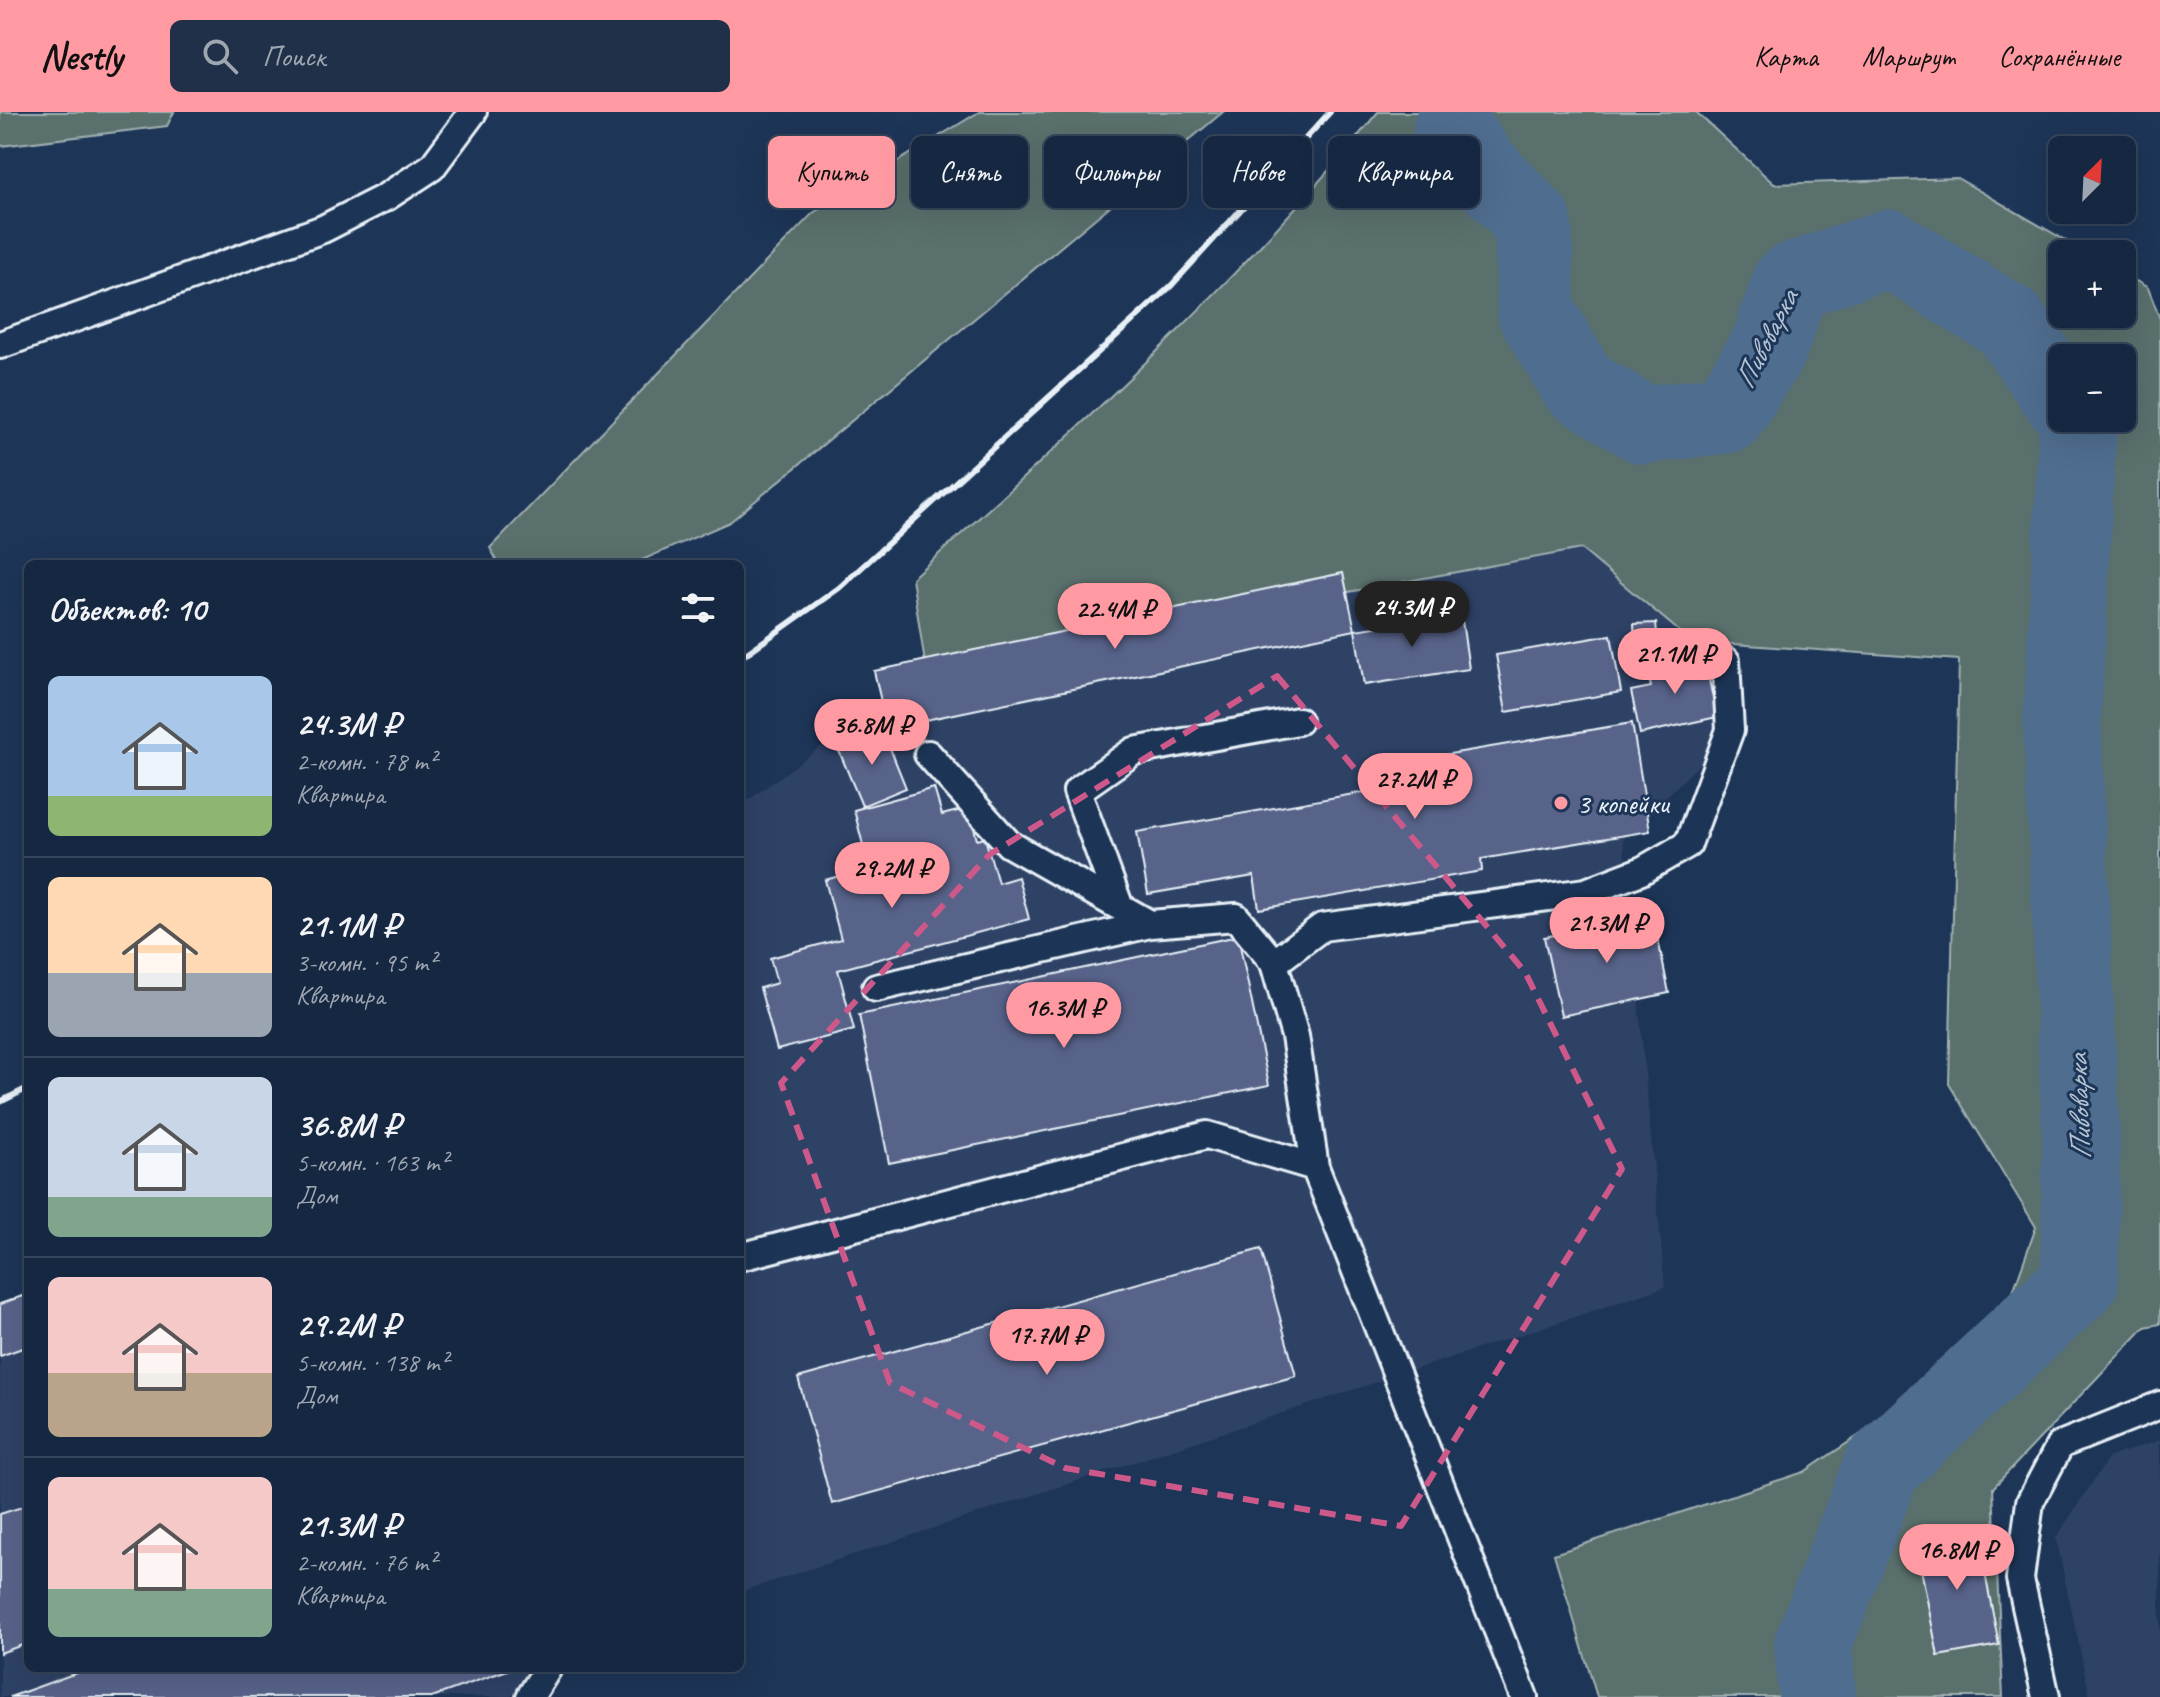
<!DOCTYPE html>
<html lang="ru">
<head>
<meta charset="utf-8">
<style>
	body { margin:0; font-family:Caveat,sans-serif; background:#1f3048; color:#f1f3f6; height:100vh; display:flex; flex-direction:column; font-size:30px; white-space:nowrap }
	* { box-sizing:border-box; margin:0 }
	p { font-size:26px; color:#9ea6b1 }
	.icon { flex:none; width:44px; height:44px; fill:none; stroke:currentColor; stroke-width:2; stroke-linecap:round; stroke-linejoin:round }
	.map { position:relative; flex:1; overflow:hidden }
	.sheet { position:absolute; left:24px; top:448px; width:720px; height:1112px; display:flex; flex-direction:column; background:#162841; border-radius:12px; box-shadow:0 8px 32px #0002,0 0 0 2px #35445a }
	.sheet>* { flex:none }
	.hud { position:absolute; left:768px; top:24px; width:760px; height:72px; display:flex; gap:16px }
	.needle { width:52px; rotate:24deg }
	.controls { position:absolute; left:2048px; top:24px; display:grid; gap:16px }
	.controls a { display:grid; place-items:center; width:88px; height:88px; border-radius:12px; background:#162841; box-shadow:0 8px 32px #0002,0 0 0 2px #35445a; font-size:40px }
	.price { position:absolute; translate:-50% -68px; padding:0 18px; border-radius:28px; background:#ff9aa2; color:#111; font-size:26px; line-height:52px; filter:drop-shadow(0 2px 4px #0008) }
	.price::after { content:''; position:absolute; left:50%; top:48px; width:24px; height:18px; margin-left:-12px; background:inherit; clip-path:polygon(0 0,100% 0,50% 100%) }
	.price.on { background:#222; color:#fff }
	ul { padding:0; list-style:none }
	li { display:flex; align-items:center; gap:24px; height:200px; padding:0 24px }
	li+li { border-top:2px solid #35445a }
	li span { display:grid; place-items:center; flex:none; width:224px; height:160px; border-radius:12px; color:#555 }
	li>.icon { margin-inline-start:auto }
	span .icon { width:96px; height:96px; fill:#fffc; stroke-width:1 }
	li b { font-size:34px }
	h2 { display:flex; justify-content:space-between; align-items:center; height:96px; padding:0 24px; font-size:34px }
	.tag { padding:0 28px; border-radius:12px; background:#162841; box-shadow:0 8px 32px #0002,0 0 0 2px #35445a; font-size:28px; line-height:72px }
	.tag.on { background:#ff9aa2; color:#111 }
	header { display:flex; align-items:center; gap:48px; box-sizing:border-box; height:112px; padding:0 40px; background:#ff9aa2; color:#111 }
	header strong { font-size:38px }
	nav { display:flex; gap:44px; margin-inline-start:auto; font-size:28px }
	.search { width:560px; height:72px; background:#1f3048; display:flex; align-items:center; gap:20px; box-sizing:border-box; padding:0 28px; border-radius:12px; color:#9ea6b1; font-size:30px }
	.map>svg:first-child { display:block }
	.built { fill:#2f4366 }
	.green { fill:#5a706c; stroke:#a1b0b2; stroke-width:2; fill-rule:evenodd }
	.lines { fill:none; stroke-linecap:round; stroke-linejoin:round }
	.river { stroke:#4f6d8f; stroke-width:78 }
	.building { fill:#58638a; stroke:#e8f1f8; stroke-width:2 }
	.service-casing { stroke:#e8f1f8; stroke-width:32 }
	.service { stroke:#1d3557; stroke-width:26 }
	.rail { stroke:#e8f1f8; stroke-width:6 }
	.marked { fill:none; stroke:#cd598a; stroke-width:6; stroke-dasharray:16 10; stroke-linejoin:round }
	.poi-dot { fill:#ff9aa2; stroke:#1d3557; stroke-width:3 }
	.labels { text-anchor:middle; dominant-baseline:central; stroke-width:6; stroke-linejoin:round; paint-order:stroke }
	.poi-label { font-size:28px; fill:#e8f1f8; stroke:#1d3557; text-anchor:start }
	.water-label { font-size:30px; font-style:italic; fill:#b2c3d3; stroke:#1d3557 }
</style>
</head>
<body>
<header>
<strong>Nestly</strong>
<div class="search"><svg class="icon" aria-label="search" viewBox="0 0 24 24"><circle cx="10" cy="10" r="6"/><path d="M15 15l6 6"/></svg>Поиск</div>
<nav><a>Карта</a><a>Маршрут</a><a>Сохранённые</a></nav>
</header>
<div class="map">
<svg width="2160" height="1585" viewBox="0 0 2160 1585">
	<rect width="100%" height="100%" fill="#1d3557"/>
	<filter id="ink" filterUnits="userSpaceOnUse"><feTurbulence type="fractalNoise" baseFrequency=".0125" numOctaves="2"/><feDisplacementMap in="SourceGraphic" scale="16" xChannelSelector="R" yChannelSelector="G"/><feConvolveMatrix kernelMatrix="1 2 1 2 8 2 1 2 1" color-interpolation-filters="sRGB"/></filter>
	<g filter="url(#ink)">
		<path class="built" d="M1581,437l110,92 29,103 -97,95 42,448 -925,305v-786l186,-136z
			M28,1184v372h500l-17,29h-511v-391z
			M2160,1328v257h-70l-34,-159 53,-81z"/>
		<path class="green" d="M0,0h174l-7,14 -167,20z
			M979,0h244l-493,410 -97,42h-134l-9,-16 323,-335z
			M1378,0h318l78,72 183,-6 132,76h-27v60h60v-41l26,15 12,31v1005l-15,3 -152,161 10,209h-406l-43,-143 250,-82 190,-127 42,-118 -87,-143 10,-424 -268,-19 -110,-92 -655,121 -14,-92c164,-146 327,-296 466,-466zM2062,246h60v60h-60z"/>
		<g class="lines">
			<path class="river" d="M1452,16l28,38 53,56 3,90 43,73 65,40 83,-11 42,-67 22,-65 98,-34 120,75 53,76
				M1817,1585l-4,-53 69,-178 198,-185 1,-146 -19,-414 16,-299 -3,-4"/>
		</g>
		<path class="building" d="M1343,461l12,57 -468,98 -13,-57z
			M1461,502l8,55 -105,16 -9,-55z
			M1656,511l3,31 -23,2 -2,-32z
			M1611,523l10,57 -115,20 -10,-57z
			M1704,544l13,61 -77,17 -9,-43 20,-4 -4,-19z
			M1632,611l18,108 -169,28 1,12 -223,38 -5,-33 -106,18 -11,-62 234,-41 -4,-23z
			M882,616l24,60 -44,18 -25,-60z
			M934,676l8,27 27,-7 8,32 8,-2 13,45 20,-6 11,42 -191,51 16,60 -77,20 -17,-62 17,-5 -7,-25 71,-19 -16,-59 44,-12 -15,-58z
			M1653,803l16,78 -108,23 -17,-79z
			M1238,824l31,149 -380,78 -30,-148z
			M1261,1137l35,127 -464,128 -34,-126z
			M28,1182v52l-28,10v-52z
			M28,1393v138l-28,10v-139z
			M1976,1415l23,118 -61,11 -23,-118z
			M90,1556h423l-81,29h-422z"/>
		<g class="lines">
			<defs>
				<path id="service" d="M0,233l323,-116 63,-32 46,-30 41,-55
					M928,642l81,90 141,80 86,-7 38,46 21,73 20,131
					M1119,793l-42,-114 57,-40 164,-30
					M1274,851l48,-36 264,-35 55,-21 47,-27 42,-114 -4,-69
					M876,876l274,-64
					M740,1145l467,-122 108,32 209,530
					M530,1585l18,-29
					M2046,1585l-26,-118 10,-77 30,-57 100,-40"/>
			</defs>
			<use href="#service" class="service-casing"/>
			<use href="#service" class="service"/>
			<path class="rail" d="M740,546l99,-70 332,-302 159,-174
				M0,990l28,-14"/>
		</g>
	</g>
	<path class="marked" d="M1277,564l248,296 97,197 -221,357 -336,-58 -175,-85 -109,-300 208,-228z"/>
	<circle class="poi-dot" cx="1561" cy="691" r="8"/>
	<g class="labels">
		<g class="poi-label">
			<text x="1577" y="691">3 копейки</text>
		</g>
		<g class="water-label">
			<text transform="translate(1766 227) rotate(-63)">Пивоварка</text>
			<text transform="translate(2079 995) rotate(-92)">Пивоварка</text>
		</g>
	</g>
</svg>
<div class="controls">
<a><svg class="needle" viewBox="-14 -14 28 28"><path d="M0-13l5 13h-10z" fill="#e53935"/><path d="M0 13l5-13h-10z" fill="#9ea6b1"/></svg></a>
<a>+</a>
<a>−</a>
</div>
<b class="price on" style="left:1412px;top:537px">24.3M ₽</b>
<b class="price" style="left:1115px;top:539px">22.4M ₽</b>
<b class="price" style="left:1675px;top:584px">21.1M ₽</b>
<b class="price" style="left:872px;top:655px">36.8M ₽</b>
<b class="price" style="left:1415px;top:709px">27.2M ₽</b>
<b class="price" style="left:892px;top:798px">29.2M ₽</b>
<b class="price" style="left:1607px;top:853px">21.3M ₽</b>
<b class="price" style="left:1064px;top:938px">16.3M ₽</b>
<b class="price" style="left:1047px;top:1265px">17.7M ₽</b>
<b class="price" style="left:1957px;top:1480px">16.8M ₽</b>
<div class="hud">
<a class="tag on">Купить</a>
<a class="tag">Снять</a>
<a class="tag">Фильтры</a>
<a class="tag">Новое</a>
<a class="tag">Квартира</a>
</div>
<section class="sheet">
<h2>Объектов: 10<svg class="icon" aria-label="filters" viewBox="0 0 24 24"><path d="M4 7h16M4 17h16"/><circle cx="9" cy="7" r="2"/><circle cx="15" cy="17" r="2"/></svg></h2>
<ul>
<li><span style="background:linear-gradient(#a9c7e8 75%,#8fb573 0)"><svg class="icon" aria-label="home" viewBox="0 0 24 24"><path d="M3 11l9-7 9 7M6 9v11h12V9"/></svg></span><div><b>24.3M ₽</b><p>2-комн. · 78 m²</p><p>Квартира</p></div></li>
<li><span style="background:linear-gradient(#ffd9b3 60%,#9aa5b1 0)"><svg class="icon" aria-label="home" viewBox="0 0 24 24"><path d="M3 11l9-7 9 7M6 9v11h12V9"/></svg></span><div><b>21.1M ₽</b><p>3-комн. · 95 m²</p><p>Квартира</p></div></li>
<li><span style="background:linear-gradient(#c9d6e8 75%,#7fa58c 0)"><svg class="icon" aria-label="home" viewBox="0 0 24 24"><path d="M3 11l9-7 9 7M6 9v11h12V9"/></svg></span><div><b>36.8M ₽</b><p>5-комн. · 163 m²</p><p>Дом</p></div></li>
<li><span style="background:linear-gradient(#f6c9c9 60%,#b9a48a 0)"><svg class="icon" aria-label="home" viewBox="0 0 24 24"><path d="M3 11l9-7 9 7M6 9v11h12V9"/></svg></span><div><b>29.2M ₽</b><p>5-комн. · 138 m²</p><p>Дом</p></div></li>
<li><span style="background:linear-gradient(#f6c9c9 70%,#7fa58c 0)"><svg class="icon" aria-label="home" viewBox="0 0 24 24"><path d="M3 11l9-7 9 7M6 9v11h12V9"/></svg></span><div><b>21.3M ₽</b><p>2-комн. · 76 m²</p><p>Квартира</p></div></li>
</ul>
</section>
</div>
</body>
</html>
